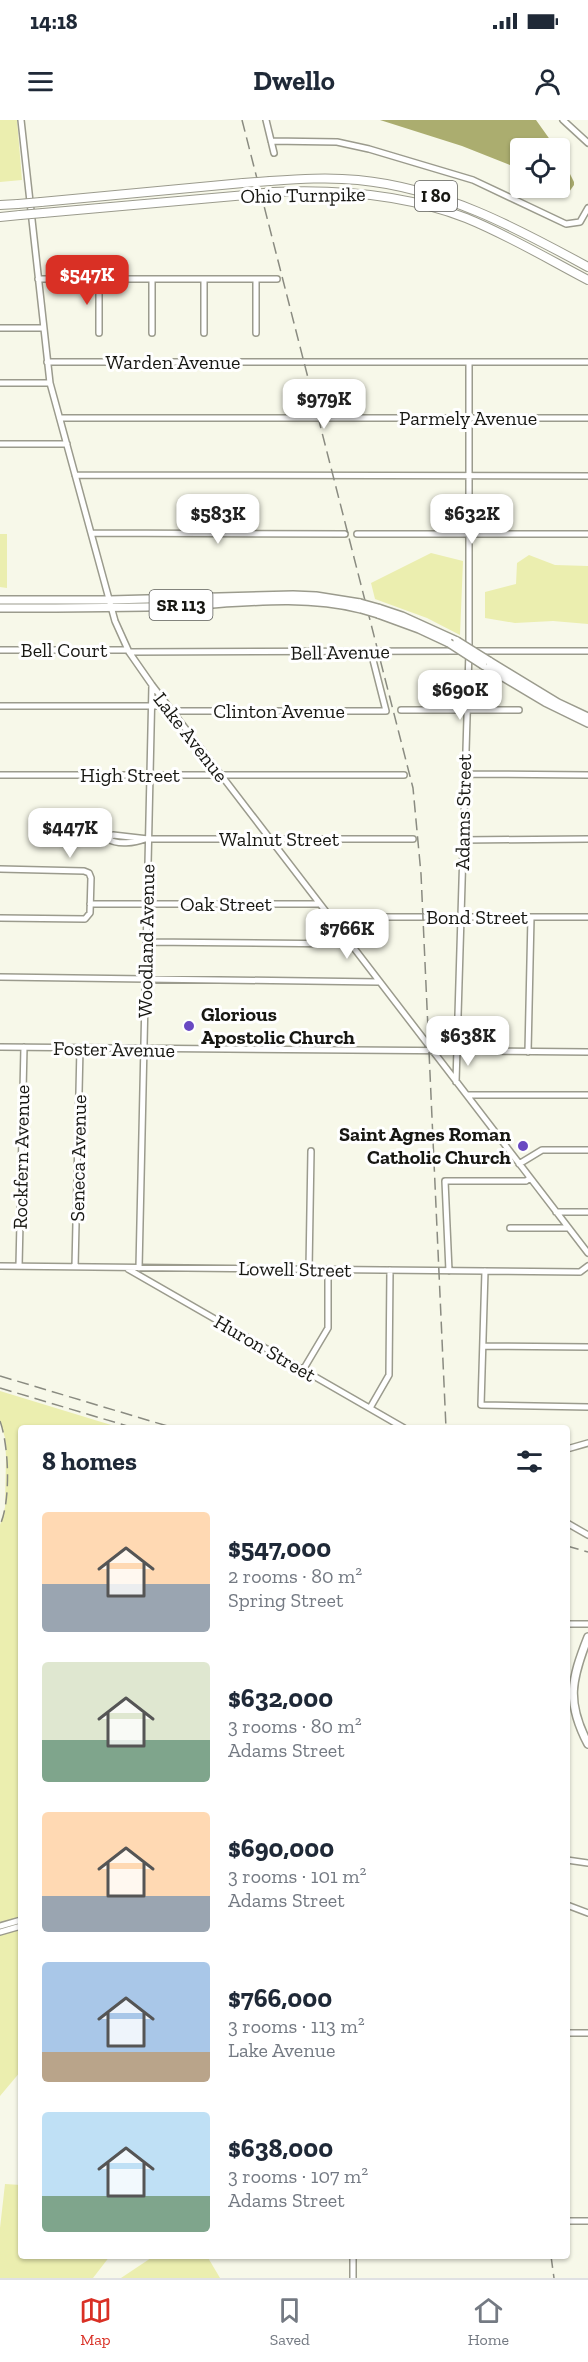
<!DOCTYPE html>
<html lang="en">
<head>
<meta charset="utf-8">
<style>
	body { margin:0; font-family:"Zilla Slab",serif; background:#f2f2f3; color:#1f2937; height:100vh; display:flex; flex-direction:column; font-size:22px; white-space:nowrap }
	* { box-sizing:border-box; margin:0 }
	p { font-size:20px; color:#747a83 }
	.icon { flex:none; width:33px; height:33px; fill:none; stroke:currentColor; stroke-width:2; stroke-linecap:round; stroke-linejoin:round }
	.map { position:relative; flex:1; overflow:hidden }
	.details { position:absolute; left:18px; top:1305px; width:552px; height:834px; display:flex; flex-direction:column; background:#fff; border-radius:6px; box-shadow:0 2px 4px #0004 }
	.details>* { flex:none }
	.buttons { position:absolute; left:510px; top:18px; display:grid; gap:12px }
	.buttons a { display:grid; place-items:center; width:60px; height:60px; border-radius:6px; background:#fff; box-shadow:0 2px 4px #0004; font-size:30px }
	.price { position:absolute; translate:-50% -51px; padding:0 14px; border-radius:12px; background:#fff; color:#222; font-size:20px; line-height:39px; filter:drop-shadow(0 2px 3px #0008) }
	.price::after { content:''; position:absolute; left:50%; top:36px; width:18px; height:14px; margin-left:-9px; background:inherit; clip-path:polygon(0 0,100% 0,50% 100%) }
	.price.on { background:#d93025; color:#fff }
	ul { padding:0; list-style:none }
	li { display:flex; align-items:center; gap:18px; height:150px; padding:0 24px }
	li span { display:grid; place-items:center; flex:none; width:168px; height:120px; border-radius:6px; color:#555 }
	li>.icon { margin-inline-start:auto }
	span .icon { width:72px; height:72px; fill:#fffc; stroke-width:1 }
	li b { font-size:26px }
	h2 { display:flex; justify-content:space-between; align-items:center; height:72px; padding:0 24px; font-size:26px }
	.status { display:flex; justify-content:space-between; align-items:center; height:42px; padding:0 30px; background:#fff; direction:ltr }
	.status svg { height:16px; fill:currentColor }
	header { display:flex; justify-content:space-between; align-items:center; height:78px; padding:0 24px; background:#fff; font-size:27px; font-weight:700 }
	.tab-bar { display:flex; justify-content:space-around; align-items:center; height:84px; border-top:2px solid #e0e1e3; background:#fff; font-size:16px; color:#747a83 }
	.tab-bar a { display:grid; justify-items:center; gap:3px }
	.tab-bar .on { color:#d93025 }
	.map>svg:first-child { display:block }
	.green { fill:#ebeeaf }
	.water { fill:#abad6f }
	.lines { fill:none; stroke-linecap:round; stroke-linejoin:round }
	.minor-casing { stroke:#9b9b8d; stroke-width:8 }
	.major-casing { stroke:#9b9b8d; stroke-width:10 }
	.highway-casing { stroke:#9b9b8d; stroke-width:10 }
	.minor { stroke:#fff; stroke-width:5 }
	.major { stroke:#fff; stroke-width:7 }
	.highway { stroke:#fff; stroke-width:8 }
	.rail { stroke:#8a8b81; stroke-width:1.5; stroke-dasharray:12 6; stroke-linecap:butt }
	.major-bridge-casing { stroke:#9b9b8d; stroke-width:10; stroke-linecap:butt }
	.highway-bridge-casing { stroke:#9b9b8d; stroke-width:10; stroke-linecap:butt }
	.major-bridge { stroke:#fff; stroke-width:7 }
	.highway-bridge { stroke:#fff; stroke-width:8 }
	.poi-dot { fill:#6949c2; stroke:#fff; stroke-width:2 }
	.labels { text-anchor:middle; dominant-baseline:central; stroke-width:6; stroke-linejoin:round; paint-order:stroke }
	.shield { fill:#fff; stroke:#5d5d5a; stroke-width:1.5 }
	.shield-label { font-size:18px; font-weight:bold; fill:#181813 }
	.street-label { font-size:20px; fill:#181813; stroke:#fff }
	.poi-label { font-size:20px; font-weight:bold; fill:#181813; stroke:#fff; text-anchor:start }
</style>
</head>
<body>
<div class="status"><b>14:18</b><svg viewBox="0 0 49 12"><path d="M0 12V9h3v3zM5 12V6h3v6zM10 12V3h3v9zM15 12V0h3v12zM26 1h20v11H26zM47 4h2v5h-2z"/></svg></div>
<header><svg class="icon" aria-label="menu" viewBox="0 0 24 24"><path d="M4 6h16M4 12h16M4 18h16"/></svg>Dwello<svg class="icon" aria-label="person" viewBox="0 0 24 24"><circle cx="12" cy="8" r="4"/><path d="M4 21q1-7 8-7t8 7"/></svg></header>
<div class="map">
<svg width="588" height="2158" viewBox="0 0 588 2158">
	<rect width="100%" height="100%" fill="#f7f8e9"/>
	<path class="green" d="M0,0h17l5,60 -22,2z
		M0,414h7v54l-7,-1z
		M431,433l32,8 -3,74 -33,-17 -52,-19 -4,-16z
		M529,435l26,10 33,1v58l-35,-3 -38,2 -30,-5v-26l31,-8 1,-21z
		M0,1271l121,37h-100v643l-21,25v-571l5,-18 1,-50 -1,-19 -5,-17z
		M5,2064l16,1v71h89l-17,22h-93v-50z
		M154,2136h53l13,22h-99z"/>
	<path class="water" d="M380,0h156l20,28h-36v21l-58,-23z
		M560,34l14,28v3l-5,7 -9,-5z"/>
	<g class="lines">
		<defs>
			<path id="minor" d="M21,0l29,263 65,238 14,31 23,33 436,568
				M266,0l8,33
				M563,0l25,23
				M271,21l66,1 32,7 104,31 93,44 14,-2 8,-14
				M38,159h239
				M99,159v54
				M204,159v54
				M256,159v54
				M0,208h43
				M152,213v-54
				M47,242h541
				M0,263h50
				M60,298h528
				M0,324h67
				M75,355l513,1
				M91,413l254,1
				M357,414h231
				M0,530h127
				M476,531h112
				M129,532l331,-1
				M0,586h168
				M401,590h118
				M171,591h215l-15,-59
				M464,654l124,1
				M0,655h404
				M145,719c-10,4 -28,6 -37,0l5,-4 35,4h265
				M463,720l125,-1
				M0,749l84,2 5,2 2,5 -1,35 -5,6 -85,-1
				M90,784h229
				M330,797h258
				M146,822l203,2
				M0,857l379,5
				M0,927l588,5
				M528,932l3,-135
				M456,962l13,-431v-289
				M467,975h121
				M519,1044l23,-14h46
				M556,1092h32
				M510,1108h58
				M0,1146l580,6 8,-6
				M19,1146l5,-219
				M75,1147l5,-219
				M139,1148l13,-583
				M128,1149l276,159
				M309,1149l2,-118
				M449,1151l-4,-90h81l4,-3
				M485,1151l-4,134 107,2
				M483,1226l105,1
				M303,1250l25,-42v-59
				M370,1288l19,-33 1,-105
				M567,1329l21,-6
				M567,1403l21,12
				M567,1504h21
				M567,1740l21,3
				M567,1785l21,8
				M0,1806l21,-6
				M0,1812l21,-6
				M567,1913h21
				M567,2101h21
				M353,2158v-22"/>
			<path id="major" d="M0,480h110l183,-5 23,1 44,7
				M0,488c60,0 119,0 179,-2 61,-3 122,-12 182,3
				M378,488l24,8 55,25
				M378,494l41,15 30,14
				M489,541l69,42 30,14
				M483,545l62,37 43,21
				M588,1517c-17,43 -22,65 0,107"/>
			<path id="highway" d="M270,61c29,-2 58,-4 88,-1 84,8 157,47 230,87
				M273,72c66,-3 131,2 193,26 42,17 82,41 122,62
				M41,82l202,-19
				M0,85l18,-1
				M43,93l203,-18
				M0,97l20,-2"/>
		</defs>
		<use href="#minor" class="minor-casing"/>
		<use href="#major" class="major-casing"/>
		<use href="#highway" class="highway-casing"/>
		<use href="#minor" class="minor"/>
		<use href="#major" class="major"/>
		<use href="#highway" class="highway"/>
		<path class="rail" d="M242,0l171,668 8,86 25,554
			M0,1256l174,52
			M0,1268l134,40
			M0,1301c9,25 11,80 0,104
			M567,1426l21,6
			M551,2136l3,22"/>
		<defs>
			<path id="major-bridge" d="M360,483l18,5
				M361,489l17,5
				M457,521l32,20
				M449,523l34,22"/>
			<path id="highway-bridge" d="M243,63l27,-2
				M246,75l27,-3
				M18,84l23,-2
				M20,95l23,-2"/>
		</defs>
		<use href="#major-bridge" class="major-bridge-casing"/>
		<use href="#highway-bridge" class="highway-bridge-casing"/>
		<use href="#major-bridge" class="major-bridge"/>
		<use href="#highway-bridge" class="highway-bridge"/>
	</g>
	<g class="poi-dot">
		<circle cx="189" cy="906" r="6"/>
		<circle cx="523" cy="1026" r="6"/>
	</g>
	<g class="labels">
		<g class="shield">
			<rect x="415" y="61" width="42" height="30" rx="4.5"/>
			<rect x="149.5" y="470" width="63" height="30" rx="4.5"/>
		</g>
		<g class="shield-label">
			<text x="436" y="76">I 80</text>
			<text x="181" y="485">SR 113</text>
		</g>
		<g class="street-label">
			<text transform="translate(303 75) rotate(-1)">Ohio Turnpike</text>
			<text x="173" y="242">Warden Avenue</text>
			<text x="468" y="298">Parmely Avenue</text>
			<text x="64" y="530">Bell Court</text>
			<text transform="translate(340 532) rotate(-1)">Bell Avenue</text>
			<text x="279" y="591">Clinton Avenue</text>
			<text transform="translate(191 617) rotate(52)">Lake Avenue</text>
			<text x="130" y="655">High Street</text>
			<text transform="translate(463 692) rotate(-89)">Adams Street</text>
			<text x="279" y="719">Walnut Street</text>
			<text x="226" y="784">Oak Street</text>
			<text x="477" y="797">Bond Street</text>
			<text transform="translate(146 821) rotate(-89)">Woodland Avenue</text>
			<text transform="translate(114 929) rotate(1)">Foster Avenue</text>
			<text transform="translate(21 1037) rotate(-89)">Rockfern Avenue</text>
			<text transform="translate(78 1038) rotate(-89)">Seneca Avenue</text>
			<text transform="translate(295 1149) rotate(1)">Lowell Street</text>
			<text transform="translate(265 1228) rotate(30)">Huron Street</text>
		</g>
		<g class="poi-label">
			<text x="201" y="894">Glorious<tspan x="201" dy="23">Apostolic Church</tspan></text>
			<text x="511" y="1014" text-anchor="end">Saint Agnes Roman<tspan x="511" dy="23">Catholic Church</tspan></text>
		</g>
	</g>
</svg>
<div class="buttons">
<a><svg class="icon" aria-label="locate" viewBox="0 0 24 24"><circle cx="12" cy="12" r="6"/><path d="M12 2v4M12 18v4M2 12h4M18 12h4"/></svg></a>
</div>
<b class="price on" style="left:87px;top:186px">$547K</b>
<b class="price" style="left:324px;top:310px">$979K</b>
<b class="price" style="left:218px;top:425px">$583K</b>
<b class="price" style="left:472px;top:425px">$632K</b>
<b class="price" style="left:460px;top:601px">$690K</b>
<b class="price" style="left:70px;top:739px">$447K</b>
<b class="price" style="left:347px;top:840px">$766K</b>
<b class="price" style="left:468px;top:947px">$638K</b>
<section class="details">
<h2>8 homes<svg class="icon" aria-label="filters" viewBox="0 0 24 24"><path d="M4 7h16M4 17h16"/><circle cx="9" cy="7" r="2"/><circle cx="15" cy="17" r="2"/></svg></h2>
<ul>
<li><span style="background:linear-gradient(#ffd9b3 60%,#9aa5b1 0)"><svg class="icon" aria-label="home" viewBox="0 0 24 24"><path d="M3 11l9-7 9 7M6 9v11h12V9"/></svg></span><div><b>$547,000</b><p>2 rooms · 80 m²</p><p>Spring Street</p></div></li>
<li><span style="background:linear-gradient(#dfe7d0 65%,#7fa58c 0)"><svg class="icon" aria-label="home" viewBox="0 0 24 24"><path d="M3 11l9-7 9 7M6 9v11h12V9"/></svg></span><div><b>$632,000</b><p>3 rooms · 80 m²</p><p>Adams Street</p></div></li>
<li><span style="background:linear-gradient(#ffd9b3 70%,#9aa5b1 0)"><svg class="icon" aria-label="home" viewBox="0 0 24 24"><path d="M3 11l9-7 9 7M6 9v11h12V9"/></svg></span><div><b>$690,000</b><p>3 rooms · 101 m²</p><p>Adams Street</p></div></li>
<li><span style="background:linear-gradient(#a9c7e8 75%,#b9a48a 0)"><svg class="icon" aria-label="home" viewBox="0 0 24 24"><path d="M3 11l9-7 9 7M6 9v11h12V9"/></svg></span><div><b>$766,000</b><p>3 rooms · 113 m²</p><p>Lake Avenue</p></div></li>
<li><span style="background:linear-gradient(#bfe0f5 70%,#7fa58c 0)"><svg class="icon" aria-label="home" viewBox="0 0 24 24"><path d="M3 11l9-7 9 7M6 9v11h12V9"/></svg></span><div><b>$638,000</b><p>3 rooms · 107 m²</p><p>Adams Street</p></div></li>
</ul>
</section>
</div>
<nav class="tab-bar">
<a class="on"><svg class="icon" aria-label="map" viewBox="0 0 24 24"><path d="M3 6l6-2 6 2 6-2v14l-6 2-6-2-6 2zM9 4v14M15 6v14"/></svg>Map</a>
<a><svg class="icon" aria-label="saved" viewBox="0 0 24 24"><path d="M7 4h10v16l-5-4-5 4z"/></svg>Saved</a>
<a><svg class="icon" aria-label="home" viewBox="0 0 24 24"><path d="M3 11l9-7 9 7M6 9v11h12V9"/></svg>Home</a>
</nav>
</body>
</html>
